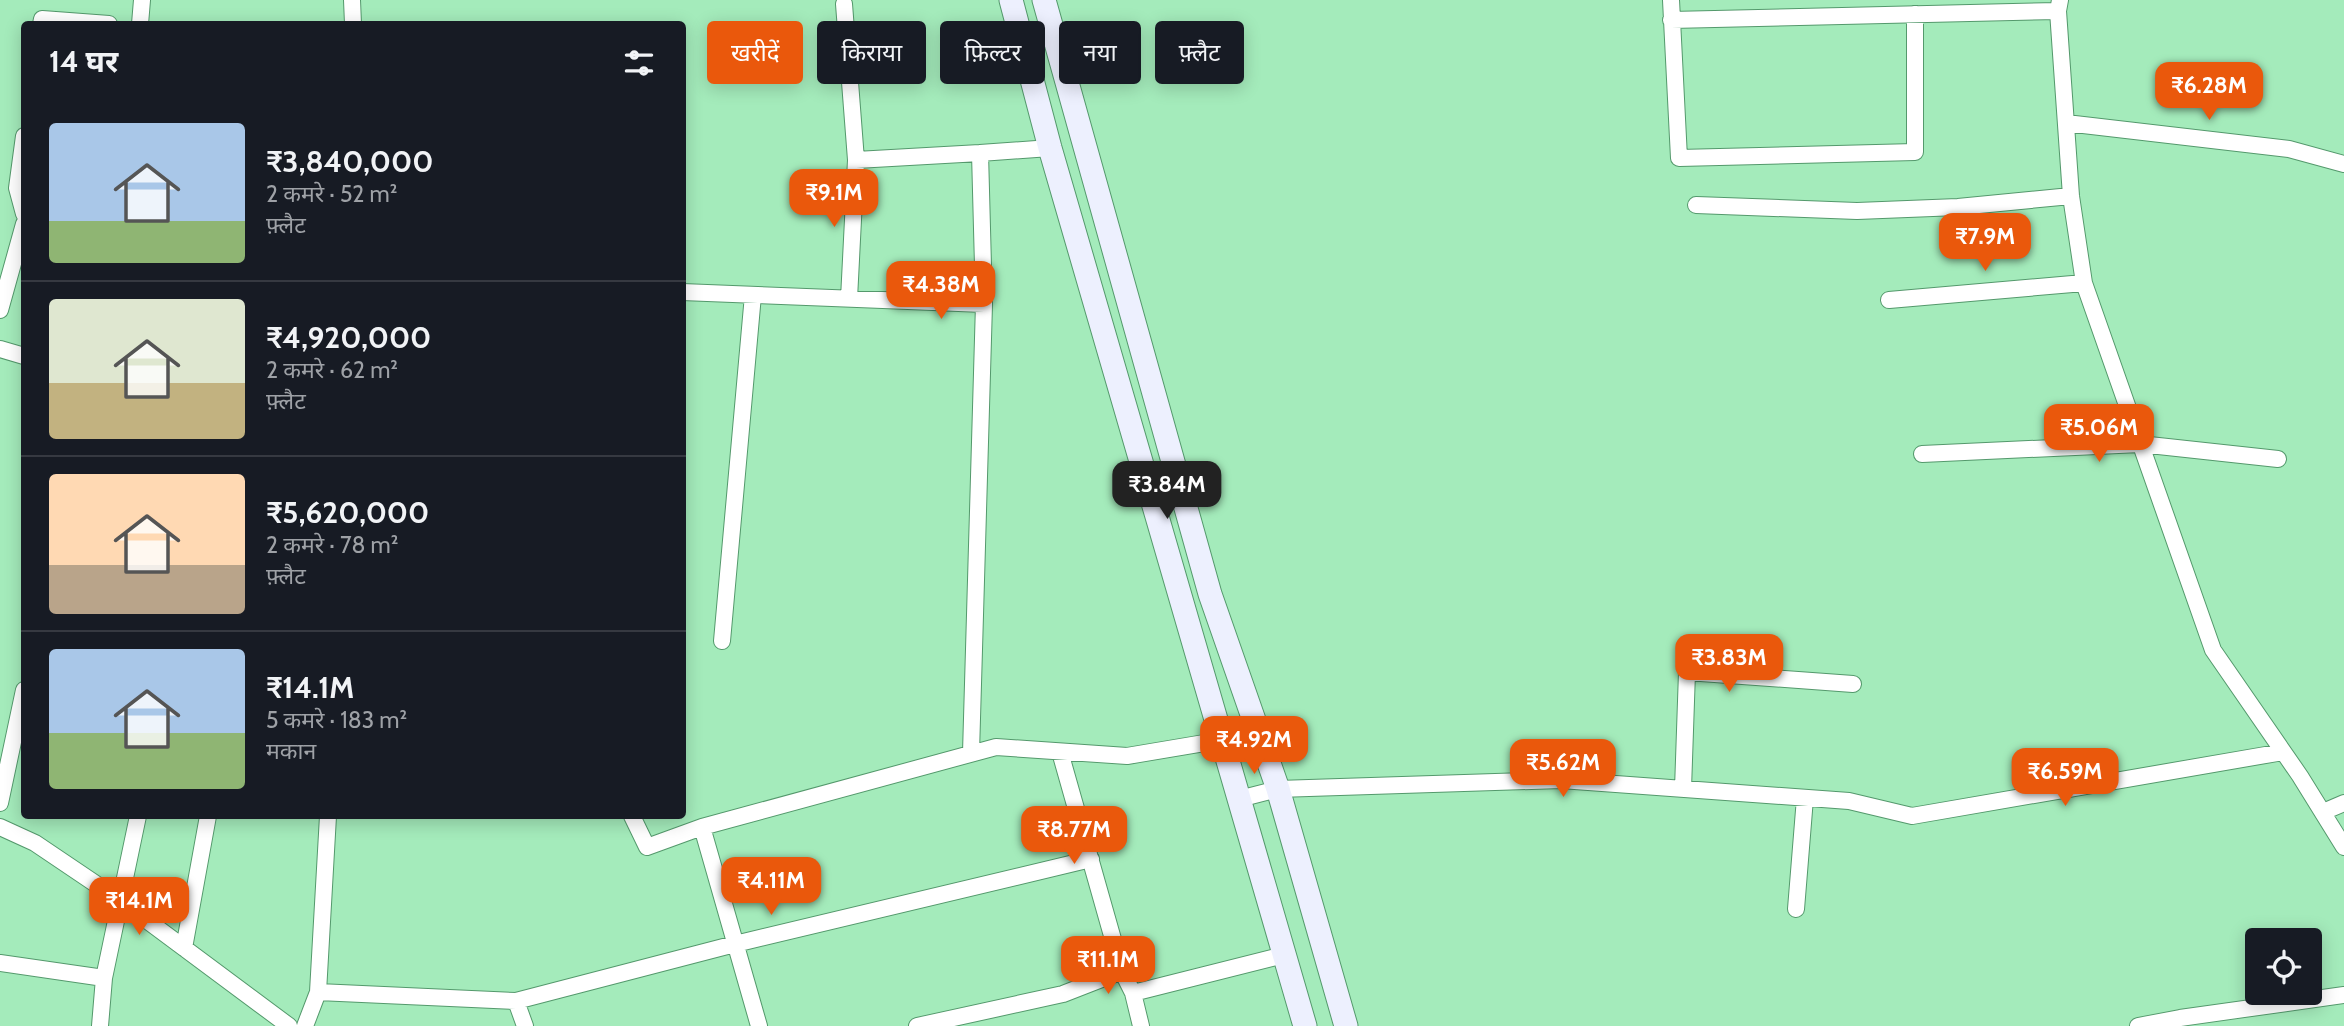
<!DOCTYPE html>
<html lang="hi">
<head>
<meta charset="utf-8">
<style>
	body { margin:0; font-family:Cabin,"Noto Sans Devanagari",sans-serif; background:#20242c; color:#f1f3f6; height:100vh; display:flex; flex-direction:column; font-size:26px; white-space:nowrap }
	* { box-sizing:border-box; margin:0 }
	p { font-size:23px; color:#9ea1a6 }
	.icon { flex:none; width:38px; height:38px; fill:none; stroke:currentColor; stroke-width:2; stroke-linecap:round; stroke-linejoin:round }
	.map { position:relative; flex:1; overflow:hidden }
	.drawer { position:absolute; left:21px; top:21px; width:665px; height:798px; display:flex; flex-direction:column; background:#171b24; border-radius:7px; box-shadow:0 4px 18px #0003 }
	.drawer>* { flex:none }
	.guide { position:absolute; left:707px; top:21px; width:665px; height:63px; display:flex; gap:14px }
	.fabs { position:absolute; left:2245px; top:928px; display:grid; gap:14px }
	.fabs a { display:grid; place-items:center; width:77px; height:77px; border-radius:7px; background:#171b24; box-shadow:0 4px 18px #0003; font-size:35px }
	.price { position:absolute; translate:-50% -60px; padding:0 16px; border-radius:14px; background:#ea580c; color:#fff; font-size:23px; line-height:46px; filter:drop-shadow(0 2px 4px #0008) }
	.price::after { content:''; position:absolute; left:50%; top:42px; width:21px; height:16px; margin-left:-10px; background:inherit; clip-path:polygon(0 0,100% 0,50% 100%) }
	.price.on { background:#222; color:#fff }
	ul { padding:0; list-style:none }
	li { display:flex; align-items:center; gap:21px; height:175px; padding:0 28px }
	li+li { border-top:2px solid #363941 }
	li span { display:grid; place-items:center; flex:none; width:196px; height:140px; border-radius:7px; color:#555 }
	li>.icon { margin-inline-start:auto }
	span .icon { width:84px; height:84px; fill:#fffc; stroke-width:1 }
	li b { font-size:30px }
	h2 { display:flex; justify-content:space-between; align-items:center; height:84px; padding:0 28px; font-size:30px }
	.tag { padding:0 24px; border-radius:7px; background:#171b24; box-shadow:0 4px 18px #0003; font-size:24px; line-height:63px }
	.tag.on { background:#ea580c; color:#fff }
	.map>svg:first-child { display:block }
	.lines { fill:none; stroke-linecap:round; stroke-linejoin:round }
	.street-casing { stroke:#54996c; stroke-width:18 }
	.secondary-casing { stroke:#54996c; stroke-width:25 }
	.street { stroke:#fff; stroke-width:16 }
	.secondary { stroke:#edf0fe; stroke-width:23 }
</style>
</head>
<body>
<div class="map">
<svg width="2344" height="1026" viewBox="0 0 2344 1026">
	<rect width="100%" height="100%" fill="#a4ebbb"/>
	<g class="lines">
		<defs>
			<path id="street" d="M352,0l1,24
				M1671,0l8,158 236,-6v-138
				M2060,0l-2,11 13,185 13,87 129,367 87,126 44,71
				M844,4l12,156 -7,139
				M1671,20l387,-9
				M41,24l1,-5 67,5
				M140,24l2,-24
				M2066,123l223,26 55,15
				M24,136l-7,52 7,26
				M856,160l124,-7
				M1696,205l161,6 101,-4 113,-11
				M682,292l302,12 -4,-151 70,-5
				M1889,300l195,-17
				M0,310l24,-86
				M0,349l24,7
				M1922,454l218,-10 138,15
				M722,641l31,-346
				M1060,752l62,219
				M971,753l13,-449
				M1683,789l4,-117 166,12
				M1239,799l39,-10 283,-9 288,21 63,15 371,-64
				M0,803l24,-113
				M2323,812l21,-9
				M632,816l15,31 55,-20
				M0,827l35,16 86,58 168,125
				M1796,909l9,-111
				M184,948l24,-132
				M0,963l104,15
				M318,992l10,-176
				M1133,993l8,33
				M100,1026l4,-48 34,-162
				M305,1026l13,-34 198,9
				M525,1026l-9,-25 219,-57 356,-85
				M759,1026l-57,-199 294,-80 131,9 95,-16
				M917,1026l146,-32 59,-23 11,22 151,-38
				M2138,1026l42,-8 164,-23"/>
			<path id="secondary" d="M1011,0l39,148 255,878
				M1044,0l166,594 68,195 68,237"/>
		</defs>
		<use href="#street" class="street-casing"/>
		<use href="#secondary" class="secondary-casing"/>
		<use href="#street" class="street"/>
		<use href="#secondary" class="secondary"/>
	</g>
</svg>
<div class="fabs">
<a><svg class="icon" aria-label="locate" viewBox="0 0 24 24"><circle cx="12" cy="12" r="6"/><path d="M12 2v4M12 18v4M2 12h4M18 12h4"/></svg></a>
</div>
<b class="price" style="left:2209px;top:122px">₹6.28M</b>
<b class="price" style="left:834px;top:229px">₹9.1M</b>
<b class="price" style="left:1985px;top:273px">₹7.9M</b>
<b class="price" style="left:941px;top:321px">₹4.38M</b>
<b class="price" style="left:2099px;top:464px">₹5.06M</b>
<b class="price on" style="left:1167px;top:521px">₹3.84M</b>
<b class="price" style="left:1729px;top:694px">₹3.83M</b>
<b class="price" style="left:1254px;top:776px">₹4.92M</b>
<b class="price" style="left:1563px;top:799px">₹5.62M</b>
<b class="price" style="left:2065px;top:808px">₹6.59M</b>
<b class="price" style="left:1074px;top:866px">₹8.77M</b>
<b class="price" style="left:771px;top:917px">₹4.11M</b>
<b class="price" style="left:139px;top:937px">₹14.1M</b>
<b class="price" style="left:1108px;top:996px">₹11.1M</b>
<div class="guide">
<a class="tag on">खरीदें</a>
<a class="tag">किराया</a>
<a class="tag">फ़िल्टर</a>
<a class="tag">नया</a>
<a class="tag">फ़्लैट</a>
</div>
<section class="drawer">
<h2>14 घर<svg class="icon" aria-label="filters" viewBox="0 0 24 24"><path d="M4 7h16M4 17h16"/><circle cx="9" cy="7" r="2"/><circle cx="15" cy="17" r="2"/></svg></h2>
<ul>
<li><span style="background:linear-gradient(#a9c7e8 70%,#8fb573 0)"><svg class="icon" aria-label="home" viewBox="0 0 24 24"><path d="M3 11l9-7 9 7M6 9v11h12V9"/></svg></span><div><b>₹3,840,000</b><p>2 कमरे · 52 m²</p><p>फ़्लैट</p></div></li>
<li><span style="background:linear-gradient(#dfe7d0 60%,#c2b280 0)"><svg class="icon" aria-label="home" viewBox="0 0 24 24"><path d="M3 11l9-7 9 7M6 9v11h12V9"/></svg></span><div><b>₹4,920,000</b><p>2 कमरे · 62 m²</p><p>फ़्लैट</p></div></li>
<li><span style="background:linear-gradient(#ffd9b3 65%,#b9a48a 0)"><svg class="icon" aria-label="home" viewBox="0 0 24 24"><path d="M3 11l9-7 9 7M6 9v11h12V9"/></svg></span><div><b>₹5,620,000</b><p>2 कमरे · 78 m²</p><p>फ़्लैट</p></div></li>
<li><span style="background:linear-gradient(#a9c7e8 60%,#8fb573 0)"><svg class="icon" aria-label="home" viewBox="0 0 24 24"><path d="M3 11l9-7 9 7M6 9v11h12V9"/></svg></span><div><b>₹14.1M</b><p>5 कमरे · 183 m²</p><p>मकान</p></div></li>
</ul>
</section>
</div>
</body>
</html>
